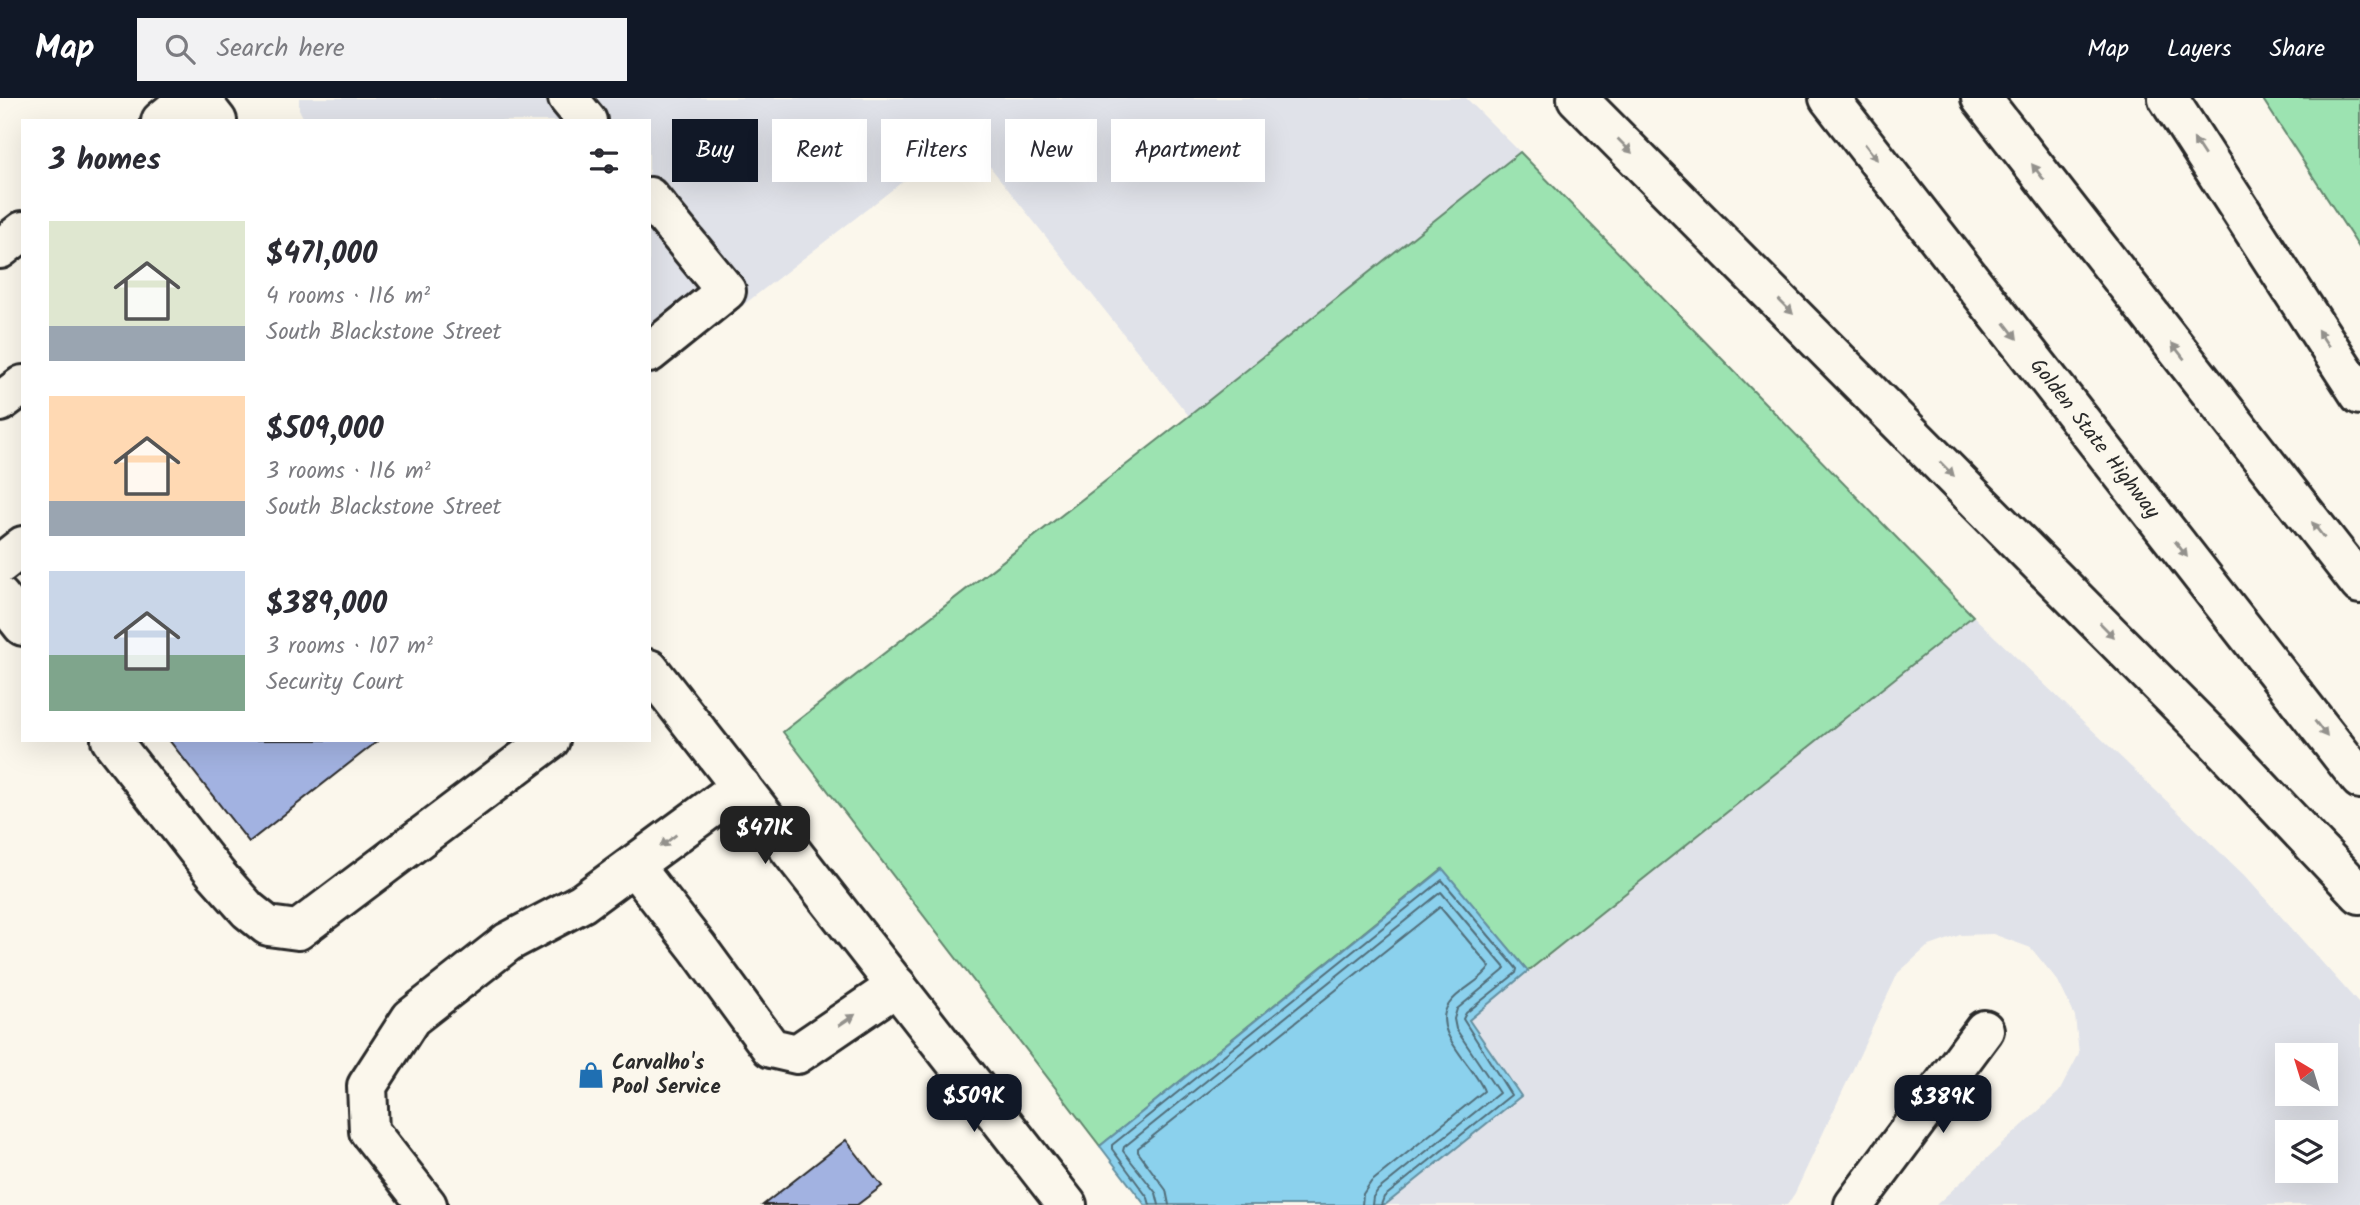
<!DOCTYPE html>
<html lang="en">
<head>
<meta charset="utf-8">
<style>
	body { margin:0; font-family:Kalam,sans-serif; background:#f2f2f3; color:#2b2b33; height:100vh; display:flex; flex-direction:column; font-size:26px; white-space:nowrap }
	* { box-sizing:border-box; margin:0 }
	p { font-size:23px; color:#7c7c81 }
	.icon { flex:none; width:38px; height:38px; fill:none; stroke:currentColor; stroke-width:2; stroke-linecap:round; stroke-linejoin:round }
	.map { position:relative; flex:1; overflow:hidden }
	.panel { position:absolute; left:21px; top:21px; width:630px; height:623px; display:flex; flex-direction:column; background:#fff; border-radius:0px; box-shadow:0 7px 28px #0002 }
	.panel>* { flex:none }
	.top-card { position:absolute; left:672px; top:21px; width:665px; height:63px; display:flex; gap:14px }
	.needle { width:46px; rotate:322deg }
	.controls { position:absolute; left:2275px; top:945px; display:grid; gap:14px }
	.controls a { display:grid; place-items:center; width:63px; height:63px; border-radius:0px; background:#fff; box-shadow:0 7px 28px #0002; font-size:35px }
	.price { position:absolute; translate:-50% -60px; padding:0 16px; border-radius:14px; background:#111827; color:#fff; font-size:23px; line-height:46px; filter:drop-shadow(0 2px 4px #0008) }
	.price::after { content:''; position:absolute; left:50%; top:42px; width:21px; height:16px; margin-left:-10px; background:inherit; clip-path:polygon(0 0,100% 0,50% 100%) }
	.price.on { background:#222; color:#fff }
	ul { padding:0; list-style:none }
	li { display:flex; align-items:center; gap:21px; height:175px; padding:0 28px }
	li span { display:grid; place-items:center; flex:none; width:196px; height:140px; border-radius:0px; color:#555 }
	li>.icon { margin-inline-start:auto }
	span .icon { width:84px; height:84px; fill:#fffc; stroke-width:1 }
	li b { font-size:30px }
	h2 { display:flex; justify-content:space-between; align-items:center; height:84px; padding:0 28px; font-size:30px }
	.tag { padding:0 24px; border-radius:0px; background:#fff; box-shadow:0 7px 28px #0002; font-size:24px; line-height:63px }
	.tag.on { background:#111827; color:#fff }
	header { display:flex; align-items:center; gap:42px; box-sizing:border-box; height:98px; padding:0 35px; background:#111827; color:#fff }
	header strong { font-size:33px }
	nav { display:flex; gap:38px; margin-inline-start:auto; font-size:24px }
	.search { width:490px; height:63px; background:#f2f2f3; display:flex; align-items:center; gap:18px; box-sizing:border-box; padding:0 24px; border-radius:0px; color:#7c7c81; font-size:26px }
	.map>svg:first-child { display:block }
	.built { fill:#e0e2e9; fill-rule:evenodd }
	.green { fill:#9ce3b1; stroke:#64876e; stroke-width:2 }
	.water { fill:#8bd1ed; stroke:#658f9f; stroke-width:2 }
	.lines { fill:none; stroke-linecap:round; stroke-linejoin:round }
	.shore { stroke:#516d79; stroke-width:2 }
	.building { fill:#a2b2e1; stroke:#2b2b2b; stroke-width:2 }
	.minor-casing { stroke:#2b2b2b; stroke-width:44 }
	.major-casing { stroke:#2b2b2b; stroke-width:44 }
	.highway-casing { stroke:#2b2b2b; stroke-width:44 }
	.minor { stroke:#fbf7ec; stroke-width:38 }
	.major { stroke:#fbf7ec; stroke-width:38 }
	.highway { stroke:#fbf7ec; stroke-width:38 }
	.oneway { fill:#93918c }
	.labels { text-anchor:middle; dominant-baseline:central; stroke-width:5; stroke-linejoin:round; paint-order:stroke }
	.street-label { font-size:21px; fill:#2b2b2b; stroke:#fbf7ec }
	.poi-label { font-size:21px; font-weight:bold; fill:#2b2b2b; stroke:#fbf7ec; text-anchor:start }
</style>
</head>
<body>
<header>
<strong>Map</strong>
<div class="search"><svg class="icon" aria-label="search" viewBox="0 0 24 24"><circle cx="10" cy="10" r="6"/><path d="M15 15l6 6"/></svg>Search here</div>
<nav><a>Map</a><a>Layers</a><a>Share</a></nav>
</header>
<div class="map">
<svg width="2360" height="1107" viewBox="0 0 2360 1107">
	<rect width="100%" height="100%" fill="#fbf7ec"/>
	<filter id="ink" filterUnits="userSpaceOnUse"><feTurbulence type="fractalNoise" baseFrequency=".0143" numOctaves="2"/><feDisplacementMap in="SourceGraphic" scale="14" xChannelSelector="R" yChannelSelector="G"/><feConvolveMatrix kernelMatrix="1 2 1 2 8 2 1 2 1" color-interpolation-filters="sRGB"/></filter>
	<g filter="url(#ink)">
		<path class="built" d="M299,0h1167l54,54 -331,264 -225,-282 -315,244v-257h-344l-6,-12z
			M1973,518l271,259 116,130v200h-424l123,-113 20,-38 -4,-38 -17,-35 -27,-33 -38,-14 -33,1 -33,12 -29,26 -103,220 -8,12h-402l136,-109 -52,-76zM2287,957h39v39h-39zM2287,1034h39v39h-39z"/>
		<path class="green" d="M2262,0h98v151z
			M1520,54l453,464 -445,355 -86,-102 -342,277 -317,-414 406,-316z"/>
		<path class="water" d="M1443,771l85,102 -59,49 52,76 -136,109h-240l-45,-59z"/>
		<g class="lines">
			<path class="shore" d="M1150,1107l-2,-7 -36,-49v-4l330,-265 75,89 -1,4 -50,40 -3,6 48,76 -127,102 -3,8
				M1159,1107l-3,-12 -33,-42 1,-4 317,-255 64,76 -2,3 -46,38 -3,10 2,10 43,64 -121,97 -5,7 -1,8
				M1169,1107l-3,-15 -28,-38v-4l302,-241 50,60c-9,15 -31,22 -41,37 -20,27 26,62 35,87l-113,91 -8,12 -1,11"/>
		</g>
		<path class="building" d="M169,642h210l-130,102z
			M846,1042l36,46 -25,19h-94z"/>
		<g class="lines">
			<defs>
				<path id="minor" d="M568,0l19,23
					M649,99l77,94 -77,62
					M0,304l23,-17
					M0,466l23,-18
					M0,499l23,29
					M111,642l105,134 32,36 20,16 30,4 252,-190
					M634,768l64,82 73,100 26,6 100,-68
					M427,1107l-58,-74 -2,-45 44,-68 97,-76 74,-39 159,-117
					M1854,1107l130,-175"/>
				<path id="major" d="M199,0l18,23
					M161,23l28,-23
					M0,151l23,-18
					M649,571l418,536"/>
				<g id="highway">
					<path d="M1577,0l635,639 148,157"/>
					<path id="s1" d="M1829,0l531,681"/>
					<path d="M1981,0l379,486"/>
					<path d="M2168,0l192,297"/>
				</g>
			</defs>
			<use href="#minor" class="minor-casing"/>
			<use href="#major" class="major-casing"/>
			<use href="#highway" class="highway-casing"/>
			<use href="#minor" class="minor"/>
			<use href="#major" class="major"/>
			<use href="#highway" class="highway"/>
		</g>
		<defs><path id="oneway-solid" d="M-6-.8H1V-3.2L6.5 0L1 3.2V.8H-6Z" transform="scale(1.75)"/></defs>
		<g class="oneway">
			<use href="#oneway-solid" transform="translate(1625 48) rotate(45)"/>
			<use href="#oneway-solid" transform="translate(2199 49) rotate(-123)"/>
			<use href="#oneway-solid" transform="translate(1871 54) rotate(52)"/>
			<use href="#oneway-solid" transform="translate(2038 74) rotate(-128)"/>
			<use href="#oneway-solid" transform="translate(1786 209) rotate(45)"/>
			<use href="#oneway-solid" transform="translate(2011 233) rotate(52)"/>
			<use href="#oneway-solid" transform="translate(2323 240) rotate(-123)"/>
			<use href="#oneway-solid" transform="translate(2178 253) rotate(-128)"/>
			<use href="#oneway-solid" transform="translate(1947 371) rotate(45)"/>
			<use href="#oneway-solid" transform="translate(2318 432) rotate(-128)"/>
			<use href="#oneway-solid" transform="translate(2181 451) rotate(52)"/>
			<use href="#oneway-solid" transform="translate(2107 532) rotate(45)"/>
			<use href="#oneway-solid" transform="translate(2321 631) rotate(52)"/>
			<use href="#oneway-solid" transform="translate(668 743) rotate(143)"/>
			<use href="#oneway-solid" transform="translate(847 922) rotate(-34)"/>
		</g>
	</g>
	<defs>
		<symbol id="shop-bare" viewBox="-9 -9 18 18"><path d="M-5-2.5h2.3a2.7 3.5 0 0 1 5.4 0H5L5.5 6h-11ZM-1.5-2.5h3a1.5 2.3 0 0 0-3 0Z" fill="#1f6fb2" stroke="#fbf7ec" stroke-width="2.5" paint-order="stroke"/></symbol>
	</defs>
	<g fill-rule="evenodd">
		<use href="#shop-bare" x="572" y="958" width="38" height="38"/>
	</g>
	<g class="labels">
		<g class="street-label">
			<text stroke="none"><textPath href="#s1" startOffset="432">Golden State Highway</textPath></text>
		</g>
		<g class="poi-label">
			<text x="612" y="965">Carvalho's<tspan x="612" dy="24">Pool Service</tspan></text>
		</g>
	</g>
</svg>
<div class="controls">
<a><svg class="needle" viewBox="-14 -14 28 28"><path d="M0-13l5 13h-10z" fill="#e53935"/><path d="M0 13l5-13h-10z" fill="#7c7c81"/></svg></a>
<a><svg class="icon" aria-label="layers" viewBox="0 0 24 24"><path d="M12 4l9 5-9 5-9-5zM3 14l9 5 9-5"/></svg></a>
</div>
<b class="price on" style="left:765px;top:768px">$471K</b>
<b class="price" style="left:974px;top:1036px">$509K</b>
<b class="price" style="left:1943px;top:1037px">$389K</b>
<div class="top-card">
<a class="tag on">Buy</a>
<a class="tag">Rent</a>
<a class="tag">Filters</a>
<a class="tag">New</a>
<a class="tag">Apartment</a>
</div>
<section class="panel">
<h2>3 homes<svg class="icon" aria-label="filters" viewBox="0 0 24 24"><path d="M4 7h16M4 17h16"/><circle cx="9" cy="7" r="2"/><circle cx="15" cy="17" r="2"/></svg></h2>
<ul>
<li><span style="background:linear-gradient(#dfe7d0 75%,#9aa5b1 0)"><svg class="icon" aria-label="home" viewBox="0 0 24 24"><path d="M3 11l9-7 9 7M6 9v11h12V9"/></svg></span><div><b>$471,000</b><p>4 rooms · 116 m²</p><p>South Blackstone Street</p></div></li>
<li><span style="background:linear-gradient(#ffd9b3 75%,#9aa5b1 0)"><svg class="icon" aria-label="home" viewBox="0 0 24 24"><path d="M3 11l9-7 9 7M6 9v11h12V9"/></svg></span><div><b>$509,000</b><p>3 rooms · 116 m²</p><p>South Blackstone Street</p></div></li>
<li><span style="background:linear-gradient(#c9d6e8 60%,#7fa58c 0)"><svg class="icon" aria-label="home" viewBox="0 0 24 24"><path d="M3 11l9-7 9 7M6 9v11h12V9"/></svg></span><div><b>$389,000</b><p>3 rooms · 107 m²</p><p>Security Court</p></div></li>
</ul>
</section>
</div>
</body>
</html>
